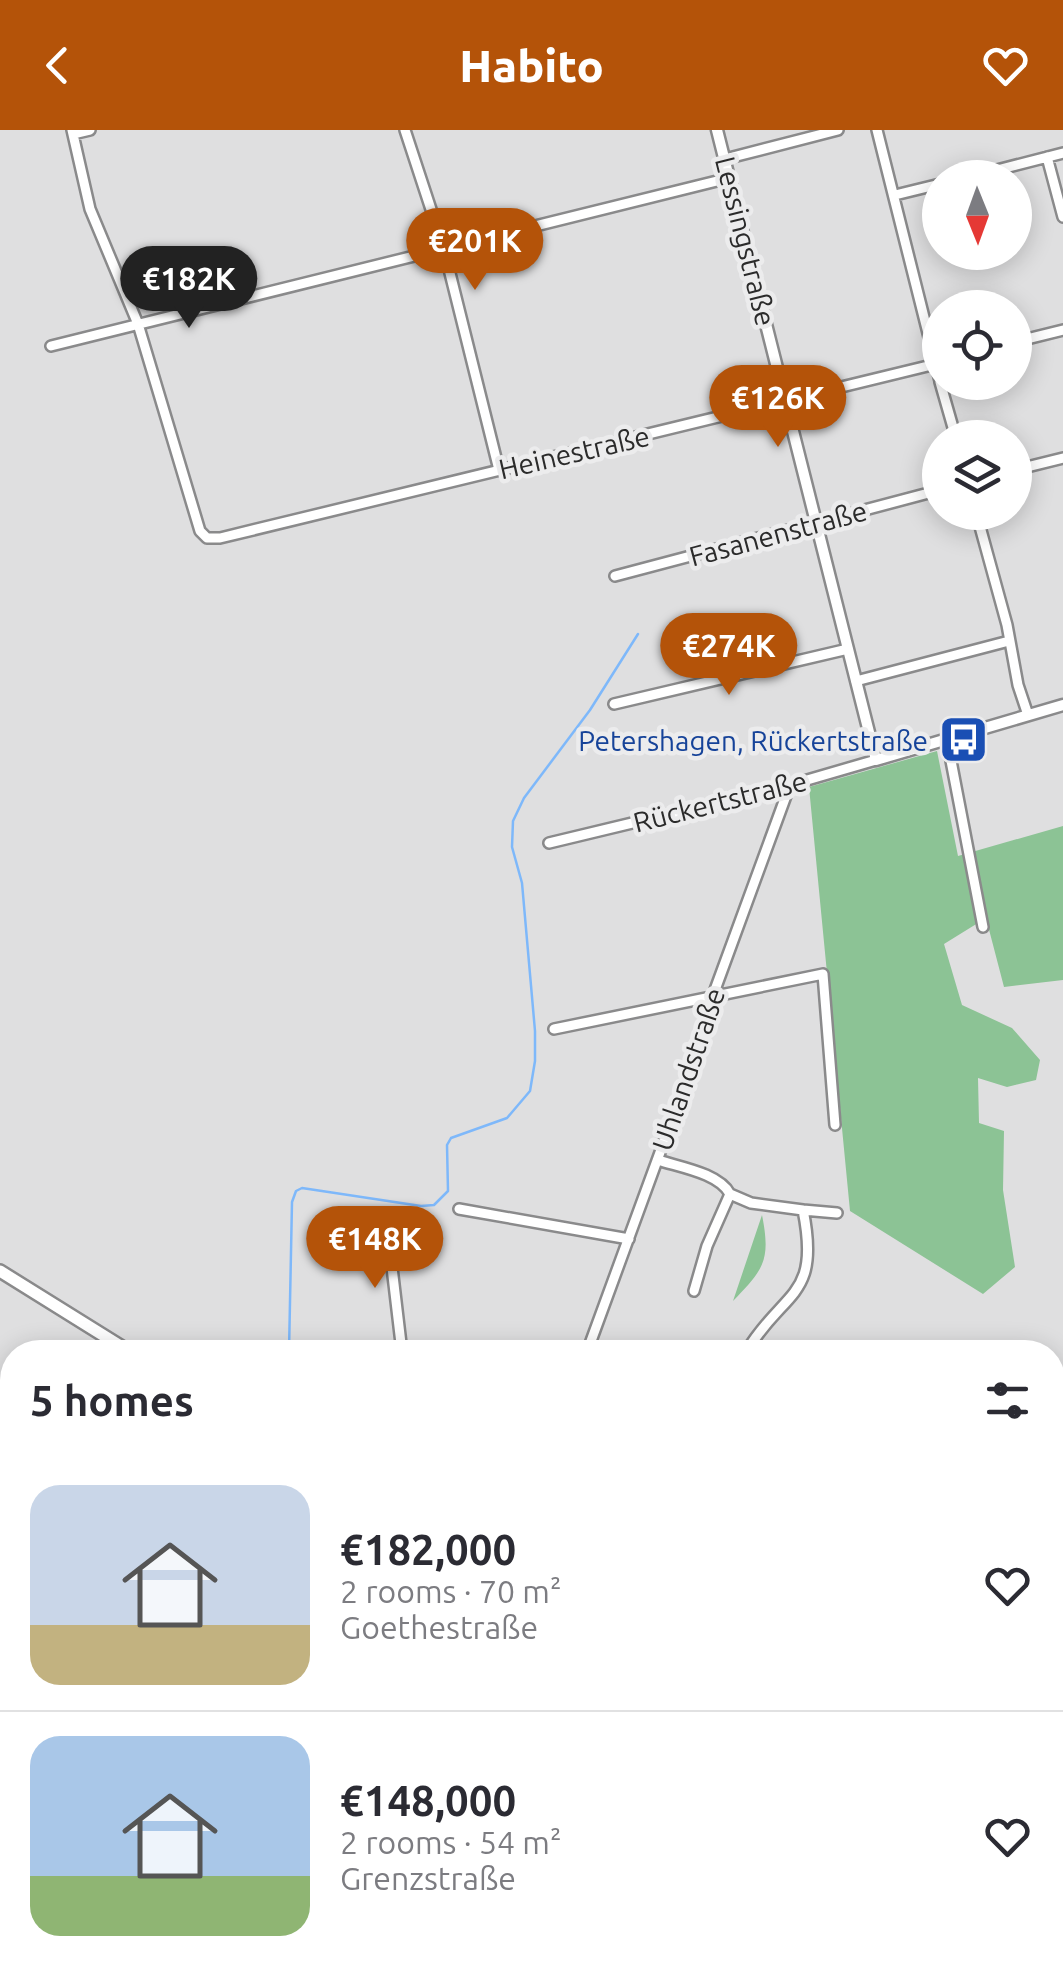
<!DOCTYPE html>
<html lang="en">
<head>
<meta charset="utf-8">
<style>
	body { margin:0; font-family:Ubuntu,sans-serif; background:#f2f2f3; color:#2b2b33; height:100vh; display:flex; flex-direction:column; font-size:38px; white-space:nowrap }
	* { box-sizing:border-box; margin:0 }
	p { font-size:32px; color:#7c7c81 }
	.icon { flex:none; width:55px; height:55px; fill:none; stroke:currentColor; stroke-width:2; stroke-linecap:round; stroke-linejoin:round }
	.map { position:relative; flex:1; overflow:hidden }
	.details { position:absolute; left:0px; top:1210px; width:1065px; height:640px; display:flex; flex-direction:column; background:#fff; border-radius:40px 40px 0 0; box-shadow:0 5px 25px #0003 }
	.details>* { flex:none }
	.needle { width:65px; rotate:179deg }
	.tools { position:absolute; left:922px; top:30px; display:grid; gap:20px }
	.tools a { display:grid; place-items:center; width:110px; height:110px; border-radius:50%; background:#fff; box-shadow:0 5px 25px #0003; font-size:50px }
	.price { position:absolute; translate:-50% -85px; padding:0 22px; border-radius:35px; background:#b45309; color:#fff; font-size:32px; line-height:65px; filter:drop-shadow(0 2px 5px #0008) }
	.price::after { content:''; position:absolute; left:50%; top:60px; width:30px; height:22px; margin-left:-15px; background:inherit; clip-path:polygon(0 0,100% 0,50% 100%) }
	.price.active { background:#222; color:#fff }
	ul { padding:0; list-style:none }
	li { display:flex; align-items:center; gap:30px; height:250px; padding:0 30px }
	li+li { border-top:2px solid #e1e1e2 }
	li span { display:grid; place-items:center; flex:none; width:280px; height:200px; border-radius:30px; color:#555 }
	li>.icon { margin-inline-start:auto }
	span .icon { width:120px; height:120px; fill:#fffc; stroke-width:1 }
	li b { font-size:42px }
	h2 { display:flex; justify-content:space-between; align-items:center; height:120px; padding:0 30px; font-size:42px }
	header { display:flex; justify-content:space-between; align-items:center; height:130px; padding:0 30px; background:#b45309; color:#fff; font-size:45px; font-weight:800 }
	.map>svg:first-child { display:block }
	.green { fill:#8cc395 }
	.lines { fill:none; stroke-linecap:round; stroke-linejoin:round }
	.stream { stroke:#7eb8fa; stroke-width:2.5 }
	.minor-casing { stroke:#8a8a8b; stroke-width:14 }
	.tertiary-casing { stroke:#8a8a8b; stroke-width:15 }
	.secondary-casing { stroke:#8a8a8b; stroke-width:16 }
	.minor { stroke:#fff; stroke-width:9 }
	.tertiary { stroke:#fff; stroke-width:10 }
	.secondary { stroke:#fff; stroke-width:11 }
	.labels { text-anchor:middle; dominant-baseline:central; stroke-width:9; stroke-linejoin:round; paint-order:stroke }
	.street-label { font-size:28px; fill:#2b2b2b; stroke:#ececed }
	.transit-label { font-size:28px; fill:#164399; stroke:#ececed; text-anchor:end }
</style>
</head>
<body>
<header><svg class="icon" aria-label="back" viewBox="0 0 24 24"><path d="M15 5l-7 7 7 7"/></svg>Habito<svg class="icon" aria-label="heart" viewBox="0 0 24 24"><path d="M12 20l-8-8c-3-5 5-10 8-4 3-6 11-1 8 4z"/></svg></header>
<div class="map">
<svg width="1063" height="1850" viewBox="0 0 1063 1850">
	<rect width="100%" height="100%" fill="#dfdfe0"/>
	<path class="green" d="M937,621l21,105 105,-30v154l-59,7 -18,-69 -42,26 18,61 50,23 28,32 -4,20 -29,7 -29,-9 1,45 25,8 -1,59 12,77 -32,27 -133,-83 -41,-424z
		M762,1085c9,45 2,54 -29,86z
		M0,1384l12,5v449h648l12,12h18h-690z
		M725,1838h91l13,12h-136z"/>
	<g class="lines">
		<path class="stream" d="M289,1222l3,-150 4,-11 6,-3 119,18 13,-1 14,-14 -1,-46 4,-7 56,-20 23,-27 5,-30v-30l-13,-148 -10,-36 1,-26 11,-23 66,-88 48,-76
			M0,1399l12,5
			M396,1838l12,12"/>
		<defs>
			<path id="minor" d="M72,0l18,79 48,115 62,207 7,7h13l720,-175
				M405,0l39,119 55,221
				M877,0l63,251
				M73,4l17,-4
				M1047,27l16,60
				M725,29l113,-29
				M966,48l97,-25
				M895,65l45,-11
				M1015,212l48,-12
				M51,216l678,-168
				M940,252l16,56
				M1015,340l48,-12
				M976,382l31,113 11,60 10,30
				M615,446l325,-86
				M856,551l153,-40
				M614,574l234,-55
				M947,610l36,187
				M549,713l241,-58 86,-25
				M554,899l269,-55 12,151
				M658,1030c21,7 61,13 72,34l21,9 52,7c18,89 -19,79 -57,142
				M459,1079l170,30
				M803,1080l34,3
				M387,1095l15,127
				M694,1161l13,-45 23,-52
				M587,1222l109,-298 16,-56 78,-213
				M1052,1666l11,-16"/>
			<path id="tertiary" d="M717,0l159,630 187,-55"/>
			<path id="secondary" d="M0,1141l130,81
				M1052,1680l11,4"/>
		</defs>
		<use href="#minor" class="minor-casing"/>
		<use href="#tertiary" class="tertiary-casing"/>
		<use href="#secondary" class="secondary-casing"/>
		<use href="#minor" class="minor"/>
		<use href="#tertiary" class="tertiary"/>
		<use href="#secondary" class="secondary"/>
	</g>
	<defs>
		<symbol id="bus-square" viewBox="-11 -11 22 22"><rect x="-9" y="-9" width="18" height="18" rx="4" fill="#1a4fb4" stroke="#ececed"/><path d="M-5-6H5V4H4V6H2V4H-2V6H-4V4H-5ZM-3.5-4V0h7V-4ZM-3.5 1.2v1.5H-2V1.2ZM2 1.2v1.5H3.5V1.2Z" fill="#fff"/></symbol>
	</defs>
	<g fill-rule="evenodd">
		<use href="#bus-square" x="936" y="582" width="55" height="55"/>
	</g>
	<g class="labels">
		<g class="street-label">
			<text transform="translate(746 111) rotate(76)">Lessingstraße</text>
			<text transform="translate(574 322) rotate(-13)">Heinestraße</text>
			<text transform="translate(778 403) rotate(-15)">Fasanenstraße</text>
			<text transform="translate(720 671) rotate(-14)">Rückertstraße</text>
			<text transform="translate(688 939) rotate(-71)">Uhlandstraße</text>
		</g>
		<g class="transit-label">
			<text x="928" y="610">Petershagen, Rückertstraße</text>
		</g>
	</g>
</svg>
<div class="tools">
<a><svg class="needle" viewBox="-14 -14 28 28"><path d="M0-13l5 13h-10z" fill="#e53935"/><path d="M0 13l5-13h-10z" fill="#7c7c81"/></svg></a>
<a><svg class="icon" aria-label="locate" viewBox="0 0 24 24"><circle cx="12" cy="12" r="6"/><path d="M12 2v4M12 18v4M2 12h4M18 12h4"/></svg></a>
<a><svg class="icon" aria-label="layers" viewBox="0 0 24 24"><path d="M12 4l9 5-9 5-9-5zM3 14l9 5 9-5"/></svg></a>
</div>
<b class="price" style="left:475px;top:163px">€201K</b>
<b class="price active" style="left:189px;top:201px">€182K</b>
<b class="price" style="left:778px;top:320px">€126K</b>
<b class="price" style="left:729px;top:568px">€274K</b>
<b class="price" style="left:375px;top:1161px">€148K</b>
<section class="details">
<h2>5 homes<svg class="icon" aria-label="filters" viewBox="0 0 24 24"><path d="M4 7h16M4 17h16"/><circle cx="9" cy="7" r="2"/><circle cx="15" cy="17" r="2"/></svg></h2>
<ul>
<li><span style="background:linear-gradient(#c9d6e8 70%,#c2b280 0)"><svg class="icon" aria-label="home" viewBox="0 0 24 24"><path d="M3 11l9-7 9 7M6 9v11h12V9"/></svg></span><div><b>€182,000</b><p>2 rooms · 70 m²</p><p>Goethestraße</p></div><svg class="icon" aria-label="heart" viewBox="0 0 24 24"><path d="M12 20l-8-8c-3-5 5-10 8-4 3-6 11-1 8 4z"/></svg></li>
<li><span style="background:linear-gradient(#a9c7e8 70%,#8fb573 0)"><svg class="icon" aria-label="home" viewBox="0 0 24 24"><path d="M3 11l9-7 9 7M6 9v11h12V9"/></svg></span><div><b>€148,000</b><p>2 rooms · 54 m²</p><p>Grenzstraße</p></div><svg class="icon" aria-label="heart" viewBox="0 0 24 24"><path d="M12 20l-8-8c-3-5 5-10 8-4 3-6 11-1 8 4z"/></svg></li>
</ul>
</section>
</div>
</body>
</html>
